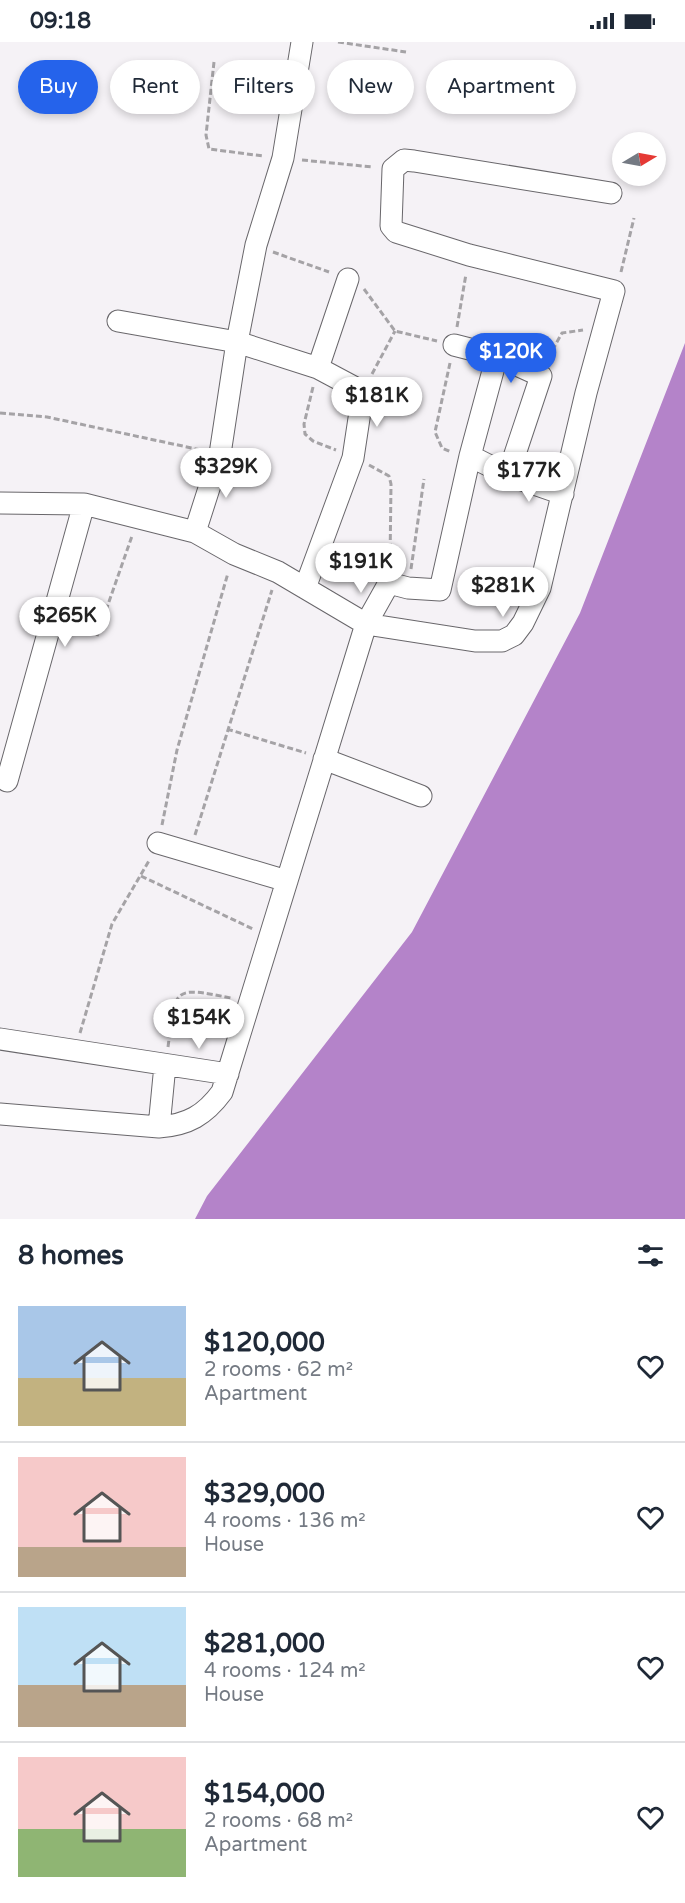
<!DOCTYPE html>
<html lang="en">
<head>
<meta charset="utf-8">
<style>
	body { margin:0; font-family:"Varela Round",sans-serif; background:#f2f2f3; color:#1f2937; height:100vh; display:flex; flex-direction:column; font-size:22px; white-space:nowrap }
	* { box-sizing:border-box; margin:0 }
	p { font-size:20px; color:#747a83 }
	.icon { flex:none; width:33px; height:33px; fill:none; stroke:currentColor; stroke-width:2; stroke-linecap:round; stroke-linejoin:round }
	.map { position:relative; height:1177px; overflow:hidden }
	.details { display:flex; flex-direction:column; background:#fff; flex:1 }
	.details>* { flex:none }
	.top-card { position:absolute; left:18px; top:18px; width:650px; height:54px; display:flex; gap:12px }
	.needle { width:39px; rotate:80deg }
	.controls { position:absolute; left:612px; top:90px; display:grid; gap:12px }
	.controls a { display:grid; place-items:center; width:54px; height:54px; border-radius:50%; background:#fff; box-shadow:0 3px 9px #0003; font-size:30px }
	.price { position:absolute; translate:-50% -51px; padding:0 14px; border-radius:21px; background:#fff; color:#222; font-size:20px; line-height:39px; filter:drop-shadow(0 2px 3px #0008) }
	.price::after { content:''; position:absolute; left:50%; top:36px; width:18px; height:14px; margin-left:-9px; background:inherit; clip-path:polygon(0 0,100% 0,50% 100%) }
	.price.selected { background:#2563eb; color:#fff }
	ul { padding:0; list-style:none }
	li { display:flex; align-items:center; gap:18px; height:150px; padding:0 18px }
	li+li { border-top:2px solid #e0e1e3 }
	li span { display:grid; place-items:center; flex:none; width:168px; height:120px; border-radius:0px; color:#555 }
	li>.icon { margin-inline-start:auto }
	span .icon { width:72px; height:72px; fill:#fffc; stroke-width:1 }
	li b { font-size:26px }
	h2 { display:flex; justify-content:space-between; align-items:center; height:72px; padding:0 18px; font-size:26px }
	.tag { padding:0 21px; border-radius:27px; background:#fff; box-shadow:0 3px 9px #0003; font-size:21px; line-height:54px }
	.tag.selected { background:#2563eb; color:#fff }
	.status { display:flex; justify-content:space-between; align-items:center; height:42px; padding:0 30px; background:#fff; direction:ltr }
	.status svg { height:16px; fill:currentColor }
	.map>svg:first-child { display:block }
	.water { fill:#b483c9 }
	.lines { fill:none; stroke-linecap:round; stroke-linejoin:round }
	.minor-casing { stroke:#69676b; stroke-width:23 }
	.path { stroke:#a5a3a6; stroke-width:3; stroke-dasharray:6 3; stroke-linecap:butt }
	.minor { stroke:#fff; stroke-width:21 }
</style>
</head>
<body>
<div class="status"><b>09:18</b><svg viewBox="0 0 49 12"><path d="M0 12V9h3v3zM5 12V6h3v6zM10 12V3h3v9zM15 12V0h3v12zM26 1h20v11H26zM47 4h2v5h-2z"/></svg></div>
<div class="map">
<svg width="685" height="1177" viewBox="0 0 685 1177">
	<rect width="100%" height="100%" fill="#f5f2f6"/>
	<path class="water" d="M685,301v876h-490l12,-23 205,-264 168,-319z"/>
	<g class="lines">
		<defs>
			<path id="minor" d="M118,279l119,21 81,26 45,24 -10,66 -48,130
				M454,303l43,11 44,20 -33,99
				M318,326l30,-89
				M470,414l38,19 55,19
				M0,461l84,1 111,28 39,22 44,18 88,52 109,17h27l12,-6 9,-12 17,-35 46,-195 28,-102 -145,-36 -73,-23 -5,-6 2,-57 11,-9 10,1 197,32
				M195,490l25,-78 17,-112 19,-97 27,-87 19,-116
				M324,717l97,37
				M7,739l77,-277
				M158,801l129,38
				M0,997l228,35
				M0,1072l159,13c29,-2 46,-12 63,-35l144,-468 23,-41 19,5 32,2 30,-134 27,-100
				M159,1085l6,-62"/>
		</defs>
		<use href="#minor" class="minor-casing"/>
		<path class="path" d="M338,0l68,10
			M214,20l-8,73 3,14 54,7
			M302,118l71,7
			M273,210l56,20
			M621,230l13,-54
			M364,247l31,42 42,10
			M457,285l9,-53
			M548,316l14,-25 21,-3
			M450,321l-15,69 7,16 9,4
			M372,332l23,-43
			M313,345l-9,37 1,10 8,7 23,9
			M0,371l47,4 154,33
			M369,423l20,11 2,8 -1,79
			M411,527l13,-90
			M97,594l35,-100
			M227,687l79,24
			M162,783l15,-75 51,-177
			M195,793l77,-245
			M141,834l112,53
			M80,991l32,-109 38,-65
			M168,1005c8,-59 3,-61 63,-49"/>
		<use href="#minor" class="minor"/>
	</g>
</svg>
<div class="controls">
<a><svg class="needle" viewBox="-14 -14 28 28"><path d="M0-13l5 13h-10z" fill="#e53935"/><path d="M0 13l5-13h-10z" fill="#747a83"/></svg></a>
</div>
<b class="price selected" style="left:511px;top:342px">$120K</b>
<b class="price" style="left:377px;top:386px">$181K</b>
<b class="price" style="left:226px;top:457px">$329K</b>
<b class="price" style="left:529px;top:461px">$177K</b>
<b class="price" style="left:361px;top:552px">$191K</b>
<b class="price" style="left:503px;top:576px">$281K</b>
<b class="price" style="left:65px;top:606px">$265K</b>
<b class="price" style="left:199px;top:1008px">$154K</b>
<div class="top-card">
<a class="tag selected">Buy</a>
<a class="tag">Rent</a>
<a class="tag">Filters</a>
<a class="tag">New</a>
<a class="tag">Apartment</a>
</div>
</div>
<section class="details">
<h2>8 homes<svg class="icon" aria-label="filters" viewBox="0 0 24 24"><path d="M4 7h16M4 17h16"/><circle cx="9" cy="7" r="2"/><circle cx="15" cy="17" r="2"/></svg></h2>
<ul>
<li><span style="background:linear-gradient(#a9c7e8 60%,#c2b280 0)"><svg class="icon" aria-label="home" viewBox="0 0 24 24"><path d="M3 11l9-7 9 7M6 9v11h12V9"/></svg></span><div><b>$120,000</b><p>2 rooms · 62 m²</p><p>Apartment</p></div><svg class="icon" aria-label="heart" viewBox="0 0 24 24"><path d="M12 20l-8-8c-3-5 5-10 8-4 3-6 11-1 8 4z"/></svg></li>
<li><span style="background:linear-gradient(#f6c9c9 75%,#b9a48a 0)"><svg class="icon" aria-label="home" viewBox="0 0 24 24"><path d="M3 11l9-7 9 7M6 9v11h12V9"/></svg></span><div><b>$329,000</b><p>4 rooms · 136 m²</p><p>House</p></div><svg class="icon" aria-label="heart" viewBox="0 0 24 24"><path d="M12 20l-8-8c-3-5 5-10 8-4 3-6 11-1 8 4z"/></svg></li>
<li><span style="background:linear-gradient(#bfe0f5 65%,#b9a48a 0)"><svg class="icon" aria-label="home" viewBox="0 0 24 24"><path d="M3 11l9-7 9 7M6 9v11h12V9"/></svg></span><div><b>$281,000</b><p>4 rooms · 124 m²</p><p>House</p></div><svg class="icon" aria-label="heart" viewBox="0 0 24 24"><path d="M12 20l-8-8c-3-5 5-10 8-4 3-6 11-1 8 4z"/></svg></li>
<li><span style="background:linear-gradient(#f6c9c9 60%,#8fb573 0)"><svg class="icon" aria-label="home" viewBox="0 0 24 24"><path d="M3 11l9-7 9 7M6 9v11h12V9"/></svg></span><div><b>$154,000</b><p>2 rooms · 68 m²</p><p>Apartment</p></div><svg class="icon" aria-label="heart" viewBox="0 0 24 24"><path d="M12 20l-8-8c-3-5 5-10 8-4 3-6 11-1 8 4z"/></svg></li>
</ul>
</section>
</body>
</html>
